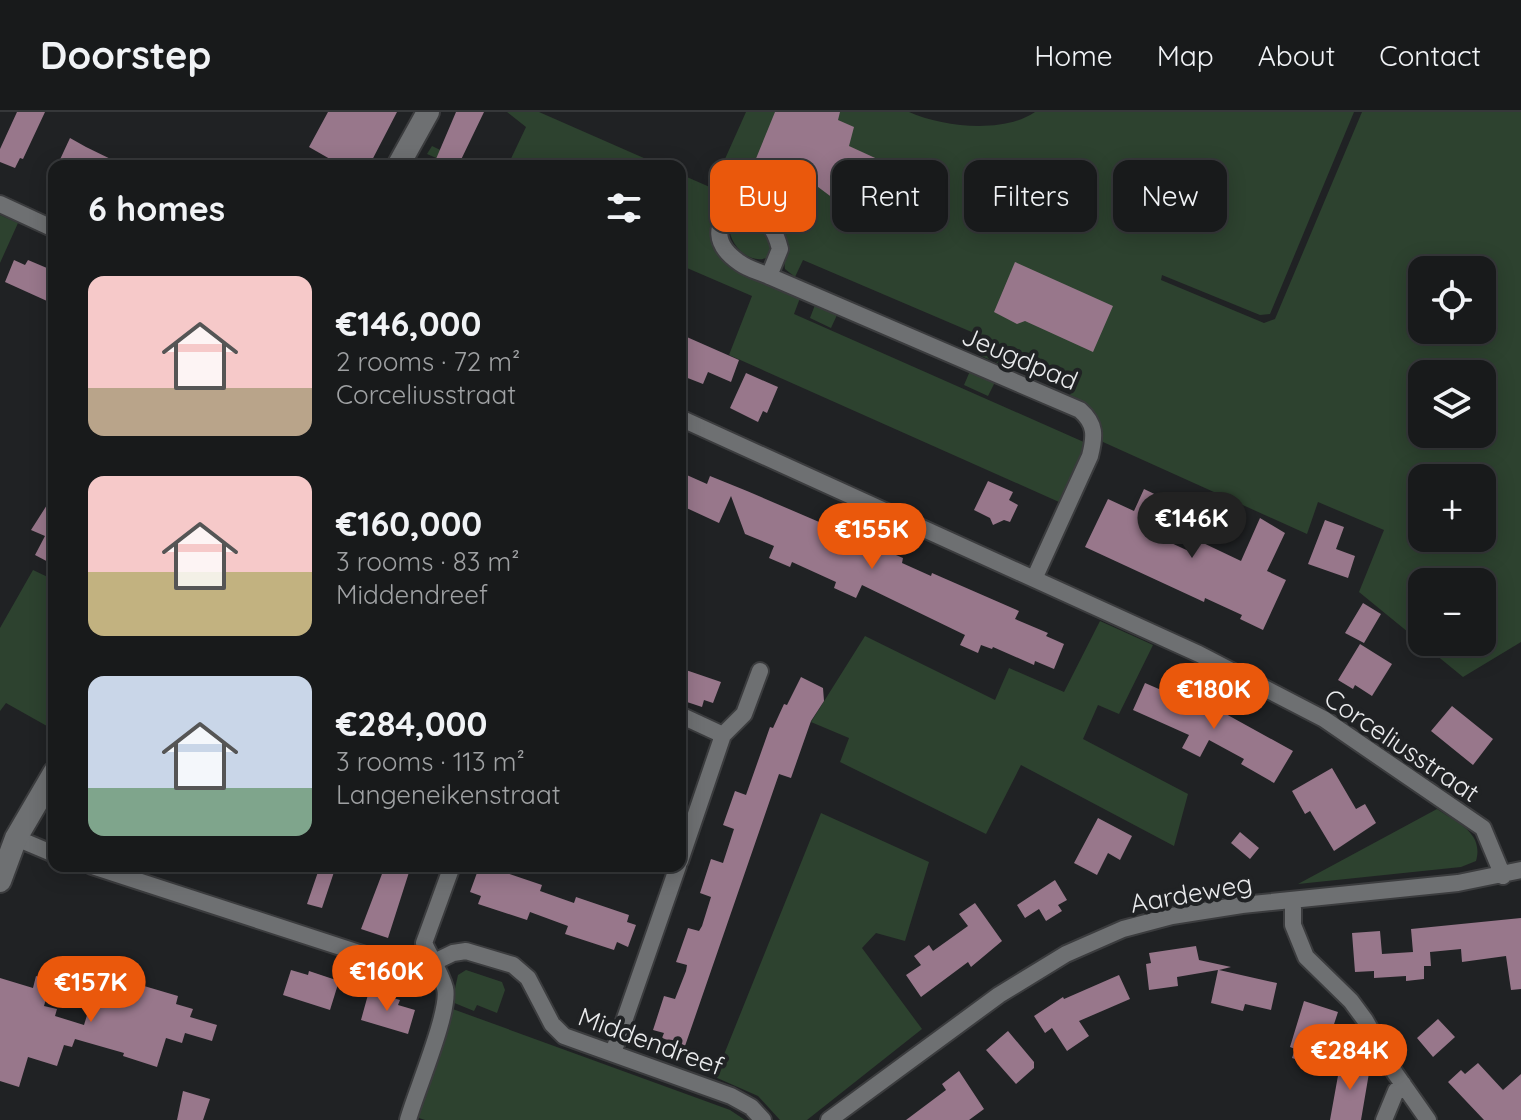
<!DOCTYPE html>
<html lang="en">
<head>
<meta charset="utf-8">
<style>
	body { margin:0; font-family:Quicksand,sans-serif; background:#212324; color:#f1f3f6; height:100vh; display:flex; flex-direction:column; font-size:30px; white-space:nowrap }
	* { box-sizing:border-box; margin:0 }
	p { font-size:26px; color:#9fa1a3 }
	.icon { flex:none; width:44px; height:44px; fill:none; stroke:currentColor; stroke-width:2; stroke-linecap:round; stroke-linejoin:round }
	.map { position:relative; flex:1; overflow:hidden }
	.drawer { position:absolute; left:48px; top:48px; width:638px; height:712px; display:flex; flex-direction:column; background:#181a1b; border-radius:16px; box-shadow:0 4px 20px #0003,0 0 0 2px #36383a }
	.drawer>* { flex:none }
	.hud { position:absolute; left:710px; top:48px; width:690px; height:72px; display:flex; gap:16px }
	.buttons { position:absolute; left:1408px; top:144px; display:grid; gap:16px }
	.buttons a { display:grid; place-items:center; width:88px; height:88px; border-radius:16px; background:#181a1b; box-shadow:0 4px 20px #0003,0 0 0 2px #36383a; font-size:40px }
	.price { position:absolute; translate:-50% -68px; padding:0 18px; border-radius:28px; background:#ea580c; color:#fff; font-size:26px; line-height:52px; filter:drop-shadow(0 2px 4px #0008) }
	.price::after { content:''; position:absolute; left:50%; top:48px; width:24px; height:18px; margin-left:-12px; background:inherit; clip-path:polygon(0 0,100% 0,50% 100%) }
	.price.on { background:#222; color:#fff }
	ul { padding:0; list-style:none }
	li { display:flex; align-items:center; gap:24px; height:200px; padding:0 40px }
	li span { display:grid; place-items:center; flex:none; width:224px; height:160px; border-radius:16px; color:#555 }
	li>.icon { margin-inline-start:auto }
	span .icon { width:96px; height:96px; fill:#fffc; stroke-width:1 }
	li b { font-size:34px }
	h2 { display:flex; justify-content:space-between; align-items:center; height:96px; padding:0 40px; font-size:34px }
	.pill { padding:0 28px; border-radius:16px; background:#181a1b; box-shadow:0 4px 20px #0003,0 0 0 2px #36383a; font-size:28px; line-height:72px }
	.pill.on { background:#ea580c; color:#fff }
	header { display:flex; align-items:center; gap:48px; box-sizing:border-box; height:112px; padding:0 40px; background:#181a1b; border-bottom:2px solid #36383a }
	header strong { font-size:38px }
	nav { display:flex; gap:44px; margin-inline-start:auto; font-size:28px }
	.map>svg:first-child { display:block }
	.green { fill:#2d422f; fill-rule:evenodd }
	.building { fill:#98778b }
	.lines { fill:none; stroke-linecap:round; stroke-linejoin:round }
	.minor-casing { stroke:#3b3c3e; stroke-width:20 }
	.tertiary-casing { stroke:#3b3c3e; stroke-width:26 }
	.minor { stroke:#6e7072; stroke-width:16 }
	.tertiary { stroke:#6e7072; stroke-width:22 }
	.labels { text-anchor:middle; dominant-baseline:central; stroke-width:8; stroke-linejoin:round; paint-order:stroke }
	.street-label { font-size:26px; fill:#eaebed; stroke:#202224 }
</style>
</head>
<body>
<header>
<strong>Doorstep</strong>
<nav><a>Home</a><a>Map</a><a>About</a><a>Contact</a></nav>
</header>
<div class="map">
<svg width="1521" height="1008" viewBox="0 0 1521 1008">
	<rect width="100%" height="100%" fill="#202224"/>
	<path class="green" d="M507,0h32l123,54h-207l-28,-12 5,-8 29,14 47,5 18,-38z
		M746,0h163c34,15 94,22 126,0h319l-84,202 -10,1 -98,-40 -1,5 103,43 11,-4 87,-207h159v530l-58,35 -104,-85 25,-62 -66,-28 -11,32 -204,-92c-4,-20 -14,-38 -33,-47l7,-17 -71,-31 -8,16 -17,-7 7,-17 -185,-79 -8,17 -10,-8c-2,-10 4,-20 1,-31 -6,-23 -46,-47 -66,-29 -19,17 -5,49 12,60l68,29 -6,16 292,129 -27,59 -330,-147 23,-59 -72,-31v-91l32,14zM1422,158h60v60h-60zM1422,262h60v60h-60zM1422,366h60v60h-60zM1422,470h60v60h-60z
		M0,103l18,8 -18,40z
		M743,106c17,6 34,20 26,39 -19,9 -39,-11 -40,-30l6,-7z
		M815,193l22,10 -6,13 -21,-10z
		M970,259l25,11 -7,14 -24,-11z
		M33,458l21,10v150l-48,-27 -6,8v-83z
		M1100,509l53,24 -34,69 -21,-9 -15,34 105,55 -14,52 -153,-81 -35,69 -146,-72 9,-24 -38,-16 54,-86 130,64 14,-32 55,24z
		M1437,697c21,14 47,24 39,52l-15,6 -163,17z
		M821,701l108,49 -24,79 -29,-8 -14,15 60,81 -115,91h-27l-22,-24 -43,-19z
		M466,858l36,12 3,8 -8,23 -20,-8 -3,6 -22,-9 6,-27z
		M450,896l280,102 15,10h-320l-9,-3c11,-37 29,-71 34,-109z"/>
	<path class="building" d="M17,0h28l-22,47 -3,-1 -5,10 -15,-6v-13z
		M328,0h69l-28,54h-43l4,-7 -21,-12z
		M456,0h28l-26,54h-25z
		M775,0h65l-2,8 16,7 -5,19 48,22 -36,51 -55,-41 -6,10 -45,-27z
		M70,26l16,9 39,19h-68z
		M14,148l11,5 3,-5 26,11v15l-7,15 -42,-19z
		M1015,150l98,44 -20,46 -68,-31 -8,3 -23,-12z
		M680,222l59,26 -8,22 -23,-10 -5,12 -23,-9z
		M746,261l32,14 -11,26 -4,-2 -5,11 -28,-14z
		M680,360l27,12 3,-8 37,15 142,61 14,6 -1,5 29,13 1,-3 87,38 -4,8 33,14 -2,3 18,8 -10,25 -19,-8 -1,4 -41,-18 -1,2 -11,-4 -3,8 -18,-8 5,-10 -103,-50 -6,13 -22,-10 2,-6 -44,-20 -2,5 -21,-9 5,-12 -29,-12 -14,-38 -12,27 -39,-18z
		M988,369l25,11 -4,8 9,5 -8,17 -6,-2 -11,5 -3,-7 -16,-8z
		M1144,377l23,11 -8,18 5,2 -8,16 37,17 6,-12 42,20 19,-43 25,15 -18,38 19,9 -23,50 -23,-11 2,-4 -37,-17 -1,4 -119,-55 23,-48 26,12z
		M54,382v71l-19,-10 10,-19 -14,-6z
		M1325,408l19,7 -8,22 19,7 -7,22 -40,-14z
		M1363,491l18,11 -17,29 -19,-10z
		M1360,532l32,20 -20,32 -17,-11 -2,4 -15,-9z
		M680,556l41,14 -8,21 -9,-3 -2,7 -18,-6 3,-7 -7,-3z
		M801,565l22,11 1,13 -13,20 -20,57 -12,-4 -94,272 -23,-8 2,-5 -11,-3 11,-34 11,3 11,-28 1,-6 -11,-3 12,-34 11,3 3,-5 9,-29 -11,-4 11,-34 12,4 11,-34 -11,-4 12,-34 11,4 24,-68 3,1 11,-24 3,1z
		M1145,571l58,25 3,-5 87,48 -19,32 -33,-19 3,-5 -35,-19 -9,17 -18,-9 7,-13 -56,-25z
		M1452,594l41,33 -20,26 -42,-34z
		M1332,656l24,41 9,-5 11,19 -42,28 -24,-40 -5,3 -13,-23z
		M1098,706l34,18 -12,24 -12,-7 -11,22 -23,-12z
		M1240,720l19,16 -9,11 -19,-16z
		M320,754h16l-14,42 -15,-4z
		M385,754h26l-23,72 -27,-9z
		M489,755l53,18 -2,6 34,12 2,-6 53,18 -2,7 9,3 -8,22 -11,-5 -3,8 -49,-16 3,-8 -38,-14 -3,8 -49,-16 3,-8 -11,-4 8,-22 9,3z
		M1055,768l12,20 -9,5 4,6 -16,10 -7,-12 -14,9 -8,-13z
		M975,791l27,38 -31,26 -3,-5 -47,35 -15,-22 15,-10 -7,-9 15,-11 4,6 35,-25 -9,-12z
		M1521,806v71l-10,1 -5,-34 -44,6 -1,-13 -31,3 1,14h-7v13l-18,2v-5l-32,2v-7l-19,1 -3,-39 28,-2 2,23 31,-2 -2,-23z
		M1196,834l3,14 32,7 -12,3 58,13 -6,27 -26,-6 -2,7 -32,-8 7,-33 -41,7 1,9 -29,4 -3,-26 5,-1 -2,-10z
		M291,858l17,5 1,-4 30,10 -9,29 -47,-15z
		M100,861l78,23 -2,8 17,5 -3,8 27,8 -5,16 -27,-8 -3,10 -16,-5 -9,29 -34,-11 1,-3 -49,-14 -3,8 -8,-2 -7,21 -29,-9 -9,30 -19,-6v-103l33,10 3,-12 15,5 -7,25 13,3 -2,7 29,9z
		M1119,863l11,24 -51,22 10,15 -22,15 -15,-23 -7,5 -11,-17 29,-19 1,2z
		M369,879l31,9 -2,5 17,5 -7,24 -47,-14z
		M1304,889l34,11 -18,55 -28,-9 3,-9 -5,-2z
		M1438,907l17,18 -22,20 -16,-19z
		M1008,919l26,31v6l-18,16 -30,-34z
		M1341,947l23,5 -1,4 6,5 -8,47h-31z
		M1478,951l25,27 18,-16v46h-37l-36,-38 13,-12 4,4z
		M959,959l25,38 -15,11h-63l40,-30 -4,-6z
		M183,979l27,8 -7,21h-26z"/>
	<g class="lines">
		<defs>
			<path id="minor" d="M0,92l54,25
				M769,164l11,-27c-18,-74 -98,-25 -40,14 8,6 20,9 29,13l311,134c16,14 15,26 10,46l-56,123
				M680,306l519,236 125,65 159,109 20,48
				M680,603l43,20
				M16,726l38,16
				M680,749l43,-126 21,-21 16,-43
				M92,754l310,101h22l29,-14 13,-2 47,14 15,13 24,46 12,12 167,60 20,11 12,13
				M1293,790v23l13,32 45,44 14,19 30,53 33,47
				M613,941l65,-187
				M408,1008c7,-26 43,-110 37,-132 -4,-15 -15,-31 -21,-45l28,-77
				M829,1008l170,-125 67,-41 57,-25 49,-13 70,-11 216,-22 63,-13
				M1384,1008l12,-29 7,-7"/>
			<path id="tertiary" d="M398,54l30,-54
				M0,769l16,-43 38,-65"/>
		</defs>
		<use href="#minor" class="minor-casing"/>
		<use href="#tertiary" class="tertiary-casing"/>
		<use href="#minor" class="minor"/>
		<use href="#tertiary" class="tertiary"/>
	</g>
	<g class="labels">
		<g class="street-label">
			<text transform="translate(1020 246) rotate(23)">Jeugdpad</text>
			<text transform="translate(1402 633) rotate(34)">Corceliusstraat</text>
			<text transform="translate(1191 781) rotate(-10)">Aardeweg</text>
			<text transform="translate(651 929) rotate(20)">Middendreef</text>
		</g>
	</g>
</svg>
<div class="buttons">
<a><svg class="icon" aria-label="locate" viewBox="0 0 24 24"><circle cx="12" cy="12" r="6"/><path d="M12 2v4M12 18v4M2 12h4M18 12h4"/></svg></a>
<a><svg class="icon" aria-label="layers" viewBox="0 0 24 24"><path d="M12 4l9 5-9 5-9-5zM3 14l9 5 9-5"/></svg></a>
<a>+</a>
<a>−</a>
</div>
<b class="price on" style="left:1192px;top:448px">€146K</b>
<b class="price" style="left:872px;top:459px">€155K</b>
<b class="price" style="left:1214px;top:619px">€180K</b>
<b class="price" style="left:387px;top:901px">€160K</b>
<b class="price" style="left:91px;top:912px">€157K</b>
<b class="price" style="left:1350px;top:980px">€284K</b>
<div class="hud">
<a class="pill on">Buy</a>
<a class="pill">Rent</a>
<a class="pill">Filters</a>
<a class="pill">New</a>
</div>
<section class="drawer">
<h2>6 homes<svg class="icon" aria-label="filters" viewBox="0 0 24 24"><path d="M4 7h16M4 17h16"/><circle cx="9" cy="7" r="2"/><circle cx="15" cy="17" r="2"/></svg></h2>
<ul>
<li><span style="background:linear-gradient(#f6c9c9 70%,#b9a48a 0)"><svg class="icon" aria-label="home" viewBox="0 0 24 24"><path d="M3 11l9-7 9 7M6 9v11h12V9"/></svg></span><div><b>€146,000</b><p>2 rooms · 72 m²</p><p>Corceliusstraat</p></div></li>
<li><span style="background:linear-gradient(#f6c9c9 60%,#c2b280 0)"><svg class="icon" aria-label="home" viewBox="0 0 24 24"><path d="M3 11l9-7 9 7M6 9v11h12V9"/></svg></span><div><b>€160,000</b><p>3 rooms · 83 m²</p><p>Middendreef</p></div></li>
<li><span style="background:linear-gradient(#c9d6e8 70%,#7fa58c 0)"><svg class="icon" aria-label="home" viewBox="0 0 24 24"><path d="M3 11l9-7 9 7M6 9v11h12V9"/></svg></span><div><b>€284,000</b><p>3 rooms · 113 m²</p><p>Langeneikenstraat</p></div></li>
</ul>
</section>
</div>
</body>
</html>
